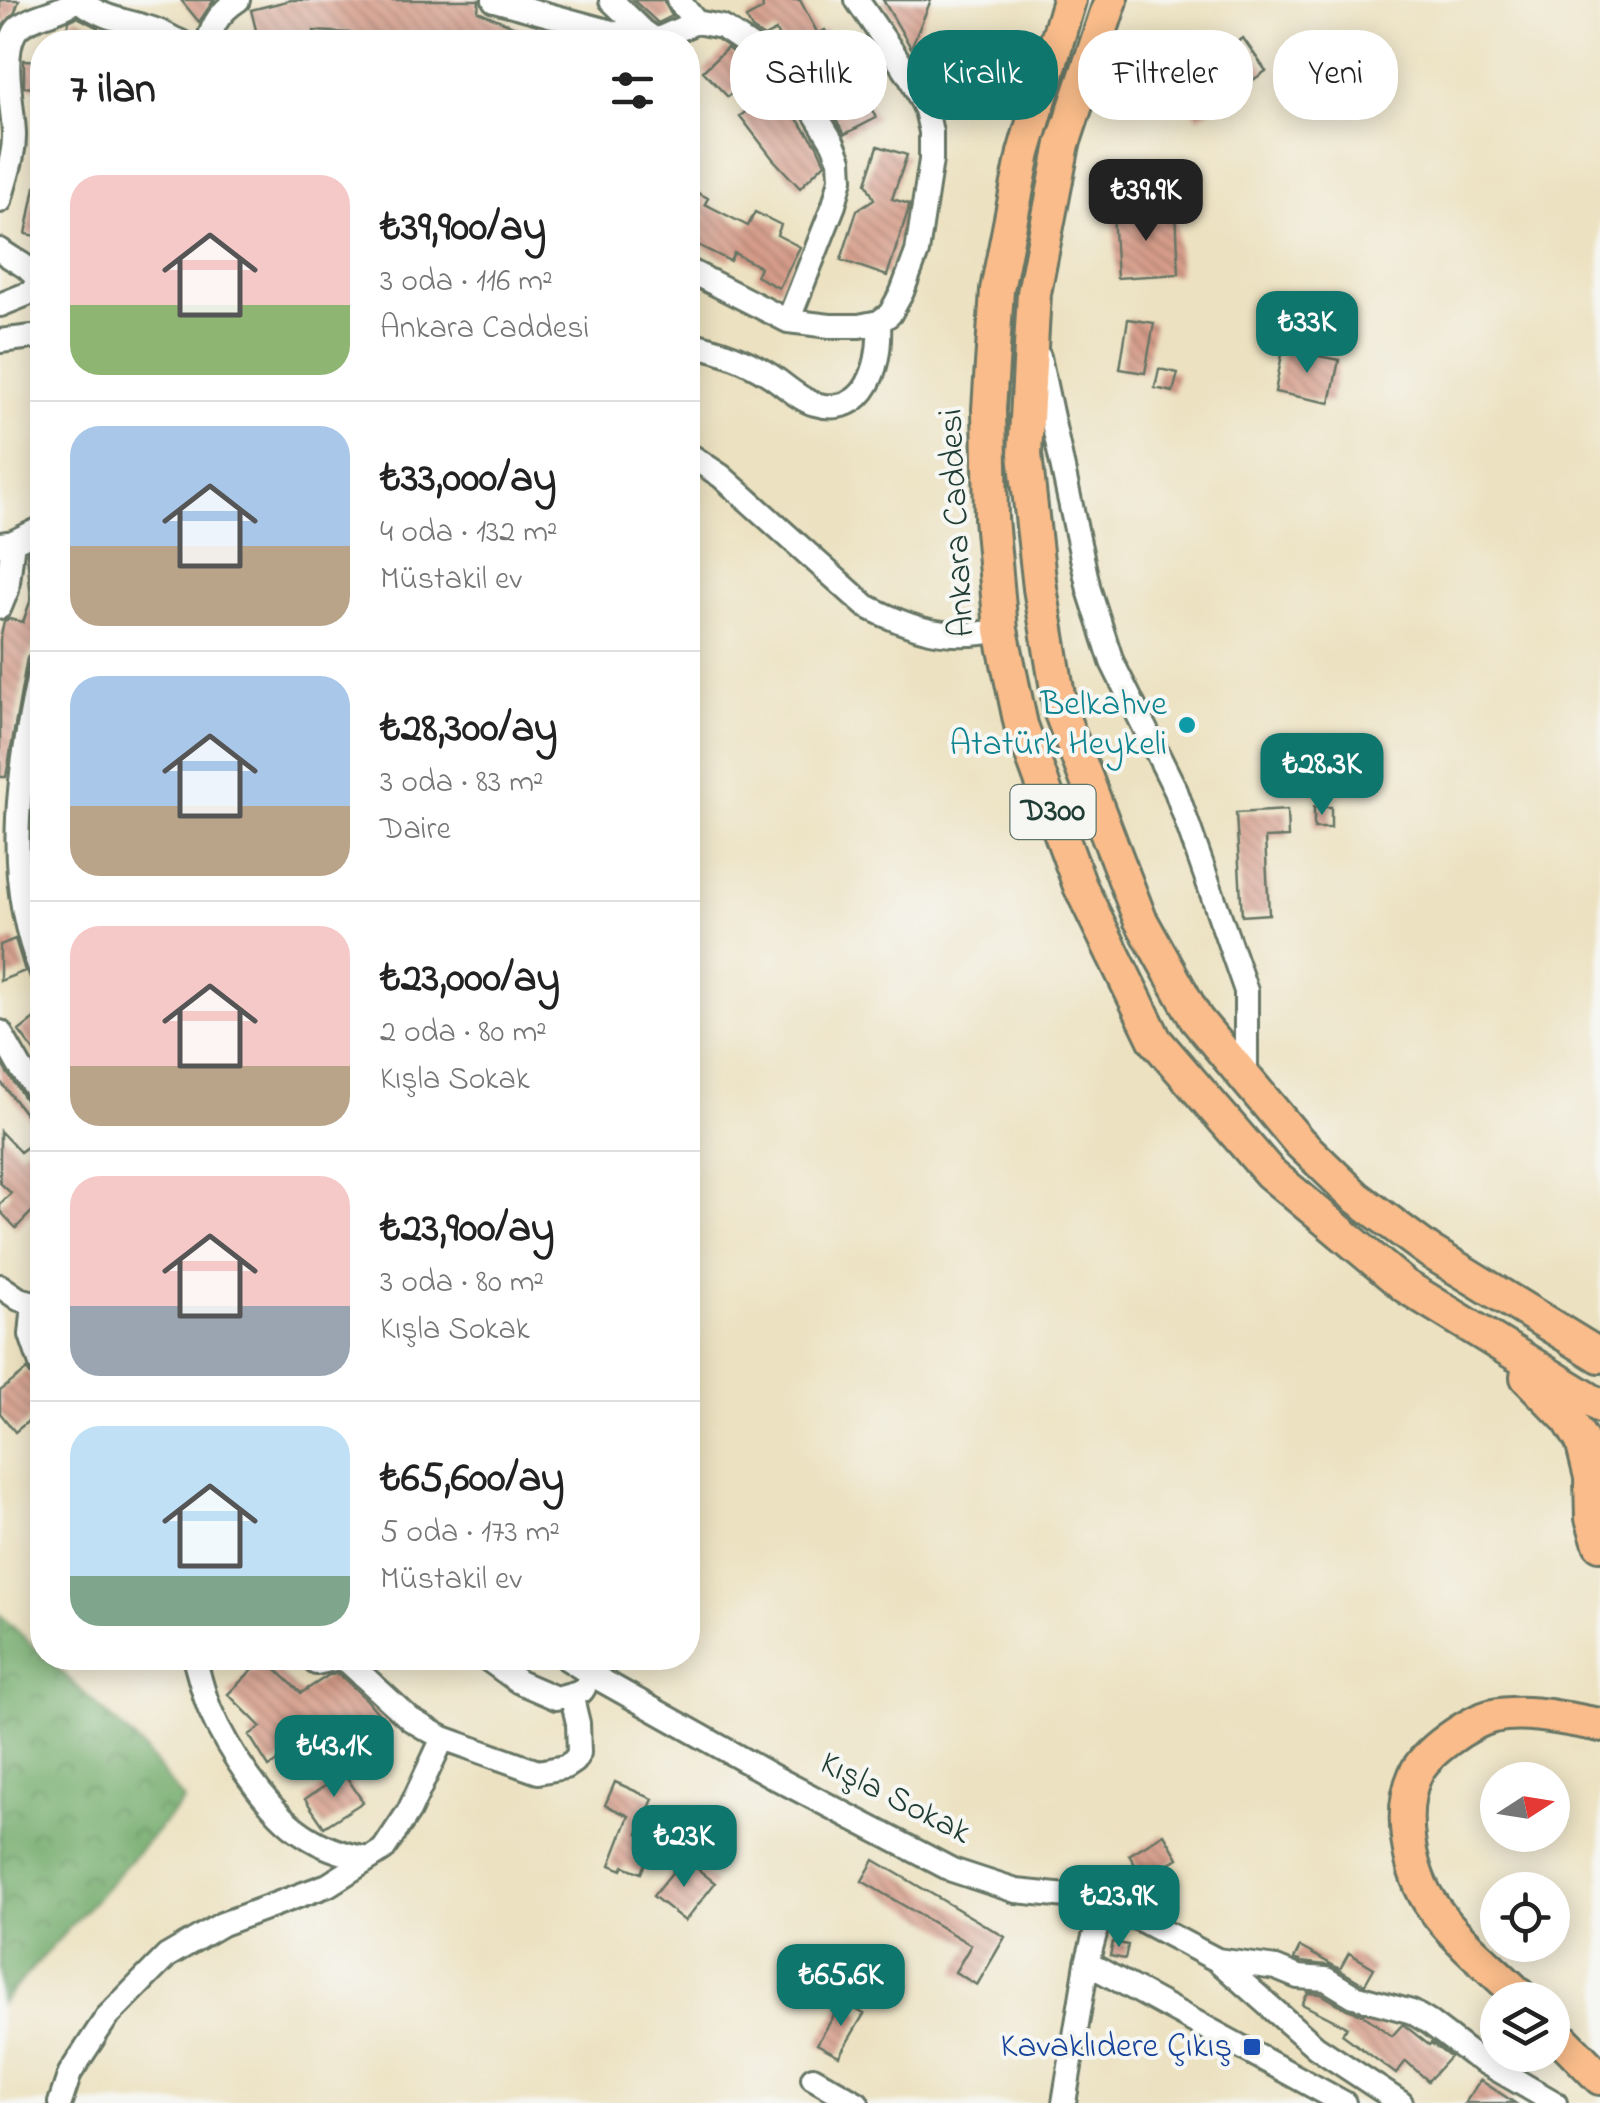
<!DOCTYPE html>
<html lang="tr">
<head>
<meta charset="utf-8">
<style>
	body { margin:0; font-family:"Indie Flower",sans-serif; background:#f6f6f6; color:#222; height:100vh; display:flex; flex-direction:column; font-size:38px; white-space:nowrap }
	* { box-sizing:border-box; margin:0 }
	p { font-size:32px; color:#767676 }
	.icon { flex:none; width:55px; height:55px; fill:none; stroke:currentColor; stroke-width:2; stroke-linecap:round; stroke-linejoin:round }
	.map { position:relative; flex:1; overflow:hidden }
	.panel { position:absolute; left:30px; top:30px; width:670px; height:1640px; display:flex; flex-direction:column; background:#fff; border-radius:40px; box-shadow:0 5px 25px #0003 }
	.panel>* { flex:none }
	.guide { position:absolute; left:730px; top:30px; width:720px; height:90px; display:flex; gap:20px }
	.needle { width:65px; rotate:78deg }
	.controls { position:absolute; left:1480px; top:1762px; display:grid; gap:20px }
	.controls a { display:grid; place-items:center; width:90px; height:90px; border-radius:50%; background:#fff; box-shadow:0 5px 25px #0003; font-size:50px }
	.price { position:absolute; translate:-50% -85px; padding:0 22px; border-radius:20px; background:#0f766e; color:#fff; font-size:32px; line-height:65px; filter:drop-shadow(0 2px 5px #0008) }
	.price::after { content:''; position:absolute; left:50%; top:60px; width:30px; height:22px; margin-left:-15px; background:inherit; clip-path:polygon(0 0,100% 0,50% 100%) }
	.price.on { background:#222; color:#fff }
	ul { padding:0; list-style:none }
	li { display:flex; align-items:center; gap:30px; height:250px; padding:0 40px }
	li+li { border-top:2px solid #e0e0e0 }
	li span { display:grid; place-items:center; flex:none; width:280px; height:200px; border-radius:30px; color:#555 }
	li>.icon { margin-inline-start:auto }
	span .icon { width:120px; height:120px; fill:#fffc; stroke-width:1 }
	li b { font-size:42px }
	h2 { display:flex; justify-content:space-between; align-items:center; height:120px; padding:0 40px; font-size:42px }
	.chip { padding:0 35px; border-radius:40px; background:#fff; box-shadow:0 5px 25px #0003; font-size:35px; line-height:90px }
	.chip.on { background:#0f766e; color:#fff }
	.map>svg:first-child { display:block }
	.forest { fill:url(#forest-crowns); stroke:#48744e; stroke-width:2.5 }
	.building { fill:url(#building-back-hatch) }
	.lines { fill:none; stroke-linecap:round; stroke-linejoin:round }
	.minor-casing { stroke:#677665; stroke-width:28 }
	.highway-casing { stroke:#677665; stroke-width:38 }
	.minor { stroke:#fff; stroke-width:22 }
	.highway { stroke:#f9bc8a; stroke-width:32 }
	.culture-dot { fill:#0f9aa8; stroke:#f6f6f2; stroke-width:4 }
	.transit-dot { fill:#1a4fb4; stroke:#f6f6f2; stroke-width:4 }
	.labels { text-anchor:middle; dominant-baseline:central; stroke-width:8; stroke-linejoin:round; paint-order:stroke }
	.shield { fill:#f6f6f2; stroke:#60746d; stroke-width:2.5 }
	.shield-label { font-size:32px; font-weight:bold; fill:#1f3d34 }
	.street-label { font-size:35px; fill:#1f3d34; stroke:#f6f6f2 }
	.culture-label { font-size:35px; fill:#0d838f; stroke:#f6f6f2; text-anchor:end }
	.transit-label { font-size:35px; fill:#164399; stroke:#f6f6f2; text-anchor:end }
</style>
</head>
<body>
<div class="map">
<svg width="1600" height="2103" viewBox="0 0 1600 2103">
	<defs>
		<pattern id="forest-crowns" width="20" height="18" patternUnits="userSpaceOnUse" patternTransform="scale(2.5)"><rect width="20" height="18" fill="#71aa69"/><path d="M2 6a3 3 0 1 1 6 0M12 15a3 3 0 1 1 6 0" fill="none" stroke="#5c8c57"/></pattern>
		<pattern id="building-back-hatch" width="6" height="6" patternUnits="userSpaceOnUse" patternTransform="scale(2.5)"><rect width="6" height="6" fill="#d69c89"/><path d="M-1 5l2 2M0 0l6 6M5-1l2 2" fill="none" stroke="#ad8071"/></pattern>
	</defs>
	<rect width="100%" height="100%" fill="#f6f6f2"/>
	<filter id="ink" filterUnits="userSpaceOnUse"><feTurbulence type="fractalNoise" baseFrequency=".01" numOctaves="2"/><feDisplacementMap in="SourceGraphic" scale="20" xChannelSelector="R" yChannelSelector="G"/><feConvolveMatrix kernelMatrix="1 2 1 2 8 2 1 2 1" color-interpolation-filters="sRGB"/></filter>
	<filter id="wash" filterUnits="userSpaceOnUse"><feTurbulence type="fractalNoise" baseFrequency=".0048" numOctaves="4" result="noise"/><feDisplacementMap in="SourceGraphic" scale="40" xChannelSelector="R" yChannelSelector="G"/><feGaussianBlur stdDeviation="2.25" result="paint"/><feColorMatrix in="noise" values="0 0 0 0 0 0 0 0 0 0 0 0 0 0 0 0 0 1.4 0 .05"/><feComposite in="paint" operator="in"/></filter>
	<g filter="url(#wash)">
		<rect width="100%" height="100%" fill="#ece1c0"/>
		<path class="forest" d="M0,1615l42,39v4h4l98,91 40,52 -184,203z"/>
		<g id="blocks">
			<path class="building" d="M0,0h19l-4,12 -15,17z
				M181,0h33l-15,22z
				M291,0h188l-1,11 44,19 -5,12h-136l-31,-4v-5l-36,-2 1,6 -23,5h-33l-8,-32z
				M633,0h30l9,16 -14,7z
				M762,0h38l18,34 7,-4 11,20 12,-6 12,22 -6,3 13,24 -3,1 12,24 -31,16 -14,-22 4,-2 -35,-66 -14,7 -10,-20 -12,6 -12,-8 -6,-11 17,-9z
				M883,0h48l-20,48z
				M77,17l21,11 -3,13 -29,-6 3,-14z
				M1243,38l23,33 -68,47 -23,-33z
				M727,48l29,23 -28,26 -25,-26z
				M24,60l18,1v28l-18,-2z
				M775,90l41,54 9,19 -25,25 -27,-29 -33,-43z
				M878,146l29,9 -15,44 17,5 -1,7 -21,65 -46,-16 16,-50 17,-11 -8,-16z
				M35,187l7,1v49l-16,-3z
				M688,188l20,10 -3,6 43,22 7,-14 26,13 -4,10 23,12 -21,41 -23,-12 4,-9 -26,-14 -4,8 -42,-21z
				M1176,211l3,63 -62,4 -4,-64z
				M1128,319l26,4 -9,50 -25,-4z
				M1283,349l56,11 -9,43 -55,-11z
				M1159,369l19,4 -5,19 -18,-4z
				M42,544v81l-3,-2 -6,26 -6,9 -21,119h-6v-137l4,-19 5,-2 14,3 8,-23 -4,-47z
				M1314,807h17v21h-17z
				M1287,810l1,27 -23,1 4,76 -27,2 -6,-103z
				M15,939l10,32 -25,10v-36z
				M42,1013v49l-23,-31z
				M0,1062l30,45 12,6v88l-26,27 -16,-17v-7l11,-11 -11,-10v-52l20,21 22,-16 -42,-55z
				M27,1370l6,9 9,3v13l-11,9 7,9 -23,19 -15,-19v-22z
				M264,1658l37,35 28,-18 10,-1 27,25 24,28 -33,29 -25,-28 -63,39 -20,-32 12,-8 -33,-33z
				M344,1773l19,29 -39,25 -19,-28z
				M615,1782l38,17 -15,35 16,6 -13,33 -17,-7 -2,4 -12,-5 19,-49 -24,-11z
				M1164,1834l14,24 -34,21 -15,-24z
				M684,1858l31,25 -30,38 -32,-25z
				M874,1860l131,77 -28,48 -22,-13 16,-27 -109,-64z
				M1113,1942l15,3 -3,14 -15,-3z
				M1300,1947l40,22 9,-16 25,15 -9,16 -5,-2 -27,-16 -32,-4 -7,-3z
				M1308,1993l13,1 26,15 15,5 30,22 10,-11h2l25,20 2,-2 19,14 -22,24 -22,-20 -10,13 -54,-40 5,-7 -45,-23z
				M842,2002l22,12 -25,42 -22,-12z
				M1480,2080l35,23h-50z"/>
		</g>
	</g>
	<g filter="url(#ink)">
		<use href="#blocks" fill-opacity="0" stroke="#677665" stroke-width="2.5"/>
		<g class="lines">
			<defs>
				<path id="minor" d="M79,0c26,21 50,20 79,31 8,3 15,8 23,11
					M494,0l140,38 22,2 40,-18
					M611,0l32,31 10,7
					M678,0l18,22 26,5 68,46 43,70 7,17 1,19 -7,26 -46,116
					M208,42c5,-19 13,-31 30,-42
					M0,201c5,-22 15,-45 14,-68 -1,-27 -13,-77 1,-101 11,-17 45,-18 61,-32
					M0,250c15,12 26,13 38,30l-6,12 -32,13
					M688,270l100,51 42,5h29l20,-4 11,-8 12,-22 15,-40 14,-92v-28l-5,-22 -16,-33 -53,-77
					M0,341l32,-4 10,2
					M688,343c28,6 55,15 80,31 15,9 30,25 47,30 53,15 66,-41 64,-82
					M1039,357l50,233 23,72 64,129 70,200v87
					M688,454l33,22 145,130c47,24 82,35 135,24
					M0,544l13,-2 29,-14
					M0,607l7,-17 6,-48
					M42,661c-22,105 -42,210 0,312
					M0,1032l20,35 22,31
					M0,1286l19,13 15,4 -3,32 11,32
					M194,1658c5,17 9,35 16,52 17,39 57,101 93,124 19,13 43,21 65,25
					M486,1658l33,24 37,16 26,-7 2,-3
					M566,1658l28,18 180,101 178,93 64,21 51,5 36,8 38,16 76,40 99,87 85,56
					M316,1663l22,-5 9,3 63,58 15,9 18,10 95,34 27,-5 9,-6 5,-8 -1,-30 -7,-29
					M1217,1960l59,8 22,9 28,2 28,17 58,16 18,11 42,32 83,48
					M1087,1963l257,140
					M813,2078l44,25
					M60,2103l10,-30 37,-56 60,-61 55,-32 106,-39 55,-35 26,-39 34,-73
					M1064,2103l23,-140 16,-59"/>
				<path id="highway" d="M1069,0l-45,153 -27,137 -8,119 2,109 10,112 20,95 59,161 75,154 115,133 135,113 195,120
					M1111,0l-48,144 -29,149 -9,161 15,134 21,125 79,206 56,100 103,123 57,55 73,54 171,105
					M1527,1377l42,43 13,21 9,36 1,41 8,26
					M1524,2000c-30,-30 -66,-58 -91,-93 -24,-33 -35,-94 -18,-132 10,-23 54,-53 78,-59 34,-7 73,3 107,9
					M1552,2029l48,49"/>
			</defs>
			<use href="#minor" class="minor-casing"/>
			<use href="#highway" class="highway-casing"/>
			<use href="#minor" class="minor"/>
			<use href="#highway" class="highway"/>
		</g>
	</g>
	<circle class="culture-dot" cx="1187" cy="725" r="10"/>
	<rect class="transit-dot" x="1242" y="2037" width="20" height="20" rx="5"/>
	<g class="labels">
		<rect class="shield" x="1010.5" y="785" width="85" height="54" rx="8"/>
		<g class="shield-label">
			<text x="1053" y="812">D300</text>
		</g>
		<g class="street-label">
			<text transform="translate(958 523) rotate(-93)">Ankara Caddesi</text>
			<text transform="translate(895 1799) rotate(27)">Kışla Sokak</text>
		</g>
		<g class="culture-label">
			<text x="1167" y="705">Belkahve<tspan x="1167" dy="40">Atatürk Heykeli</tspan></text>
		</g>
		<g class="transit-label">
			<text x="1232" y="2047">Kavaklıdere Çıkış</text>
		</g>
	</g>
</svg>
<div class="controls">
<a><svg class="needle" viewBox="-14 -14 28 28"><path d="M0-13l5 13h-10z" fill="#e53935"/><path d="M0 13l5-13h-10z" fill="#767676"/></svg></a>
<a><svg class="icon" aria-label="locate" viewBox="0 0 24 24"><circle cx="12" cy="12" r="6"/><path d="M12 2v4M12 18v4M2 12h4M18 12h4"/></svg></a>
<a><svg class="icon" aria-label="layers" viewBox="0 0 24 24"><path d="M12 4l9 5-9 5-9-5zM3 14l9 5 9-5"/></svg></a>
</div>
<b class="price on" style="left:1146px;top:244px">₺39.9K</b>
<b class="price" style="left:1307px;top:376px">₺33K</b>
<b class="price" style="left:1322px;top:818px">₺28.3K</b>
<b class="price" style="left:334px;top:1800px">₺43.1K</b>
<b class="price" style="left:684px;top:1890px">₺23K</b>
<b class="price" style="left:1119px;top:1950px">₺23.9K</b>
<b class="price" style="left:841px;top:2029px">₺65.6K</b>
<div class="guide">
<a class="chip">Satılık</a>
<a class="chip on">Kiralık</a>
<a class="chip">Filtreler</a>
<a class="chip">Yeni</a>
</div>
<section class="panel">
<h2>7 ilan<svg class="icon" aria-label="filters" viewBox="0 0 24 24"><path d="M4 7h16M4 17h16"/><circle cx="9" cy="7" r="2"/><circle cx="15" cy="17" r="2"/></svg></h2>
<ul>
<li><span style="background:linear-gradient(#f6c9c9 65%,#8fb573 0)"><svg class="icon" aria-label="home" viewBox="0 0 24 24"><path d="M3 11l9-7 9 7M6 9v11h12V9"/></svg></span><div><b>₺39,900/ay</b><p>3 oda · 116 m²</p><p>Ankara Caddesi</p></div></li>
<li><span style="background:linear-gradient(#a9c7e8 60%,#b9a48a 0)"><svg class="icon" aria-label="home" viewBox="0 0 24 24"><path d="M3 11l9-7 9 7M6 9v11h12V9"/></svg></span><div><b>₺33,000/ay</b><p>4 oda · 132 m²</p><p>Müstakil ev</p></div></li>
<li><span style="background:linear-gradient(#a9c7e8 65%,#b9a48a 0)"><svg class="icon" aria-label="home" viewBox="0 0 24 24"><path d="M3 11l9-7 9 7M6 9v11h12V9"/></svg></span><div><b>₺28,300/ay</b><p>3 oda · 83 m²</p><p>Daire</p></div></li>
<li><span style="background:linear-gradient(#f6c9c9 70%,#b9a48a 0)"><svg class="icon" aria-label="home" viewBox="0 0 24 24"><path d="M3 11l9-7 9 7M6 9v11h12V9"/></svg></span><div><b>₺23,000/ay</b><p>2 oda · 80 m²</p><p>Kışla Sokak</p></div></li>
<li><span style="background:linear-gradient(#f6c9c9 65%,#9aa5b1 0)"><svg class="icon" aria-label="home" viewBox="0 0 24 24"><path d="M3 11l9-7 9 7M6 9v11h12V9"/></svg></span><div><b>₺23,900/ay</b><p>3 oda · 80 m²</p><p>Kışla Sokak</p></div></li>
<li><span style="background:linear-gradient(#bfe0f5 75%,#7fa58c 0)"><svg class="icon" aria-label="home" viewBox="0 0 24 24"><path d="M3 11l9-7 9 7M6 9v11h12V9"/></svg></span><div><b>₺65,600/ay</b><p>5 oda · 173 m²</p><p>Müstakil ev</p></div></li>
</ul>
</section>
</div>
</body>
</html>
